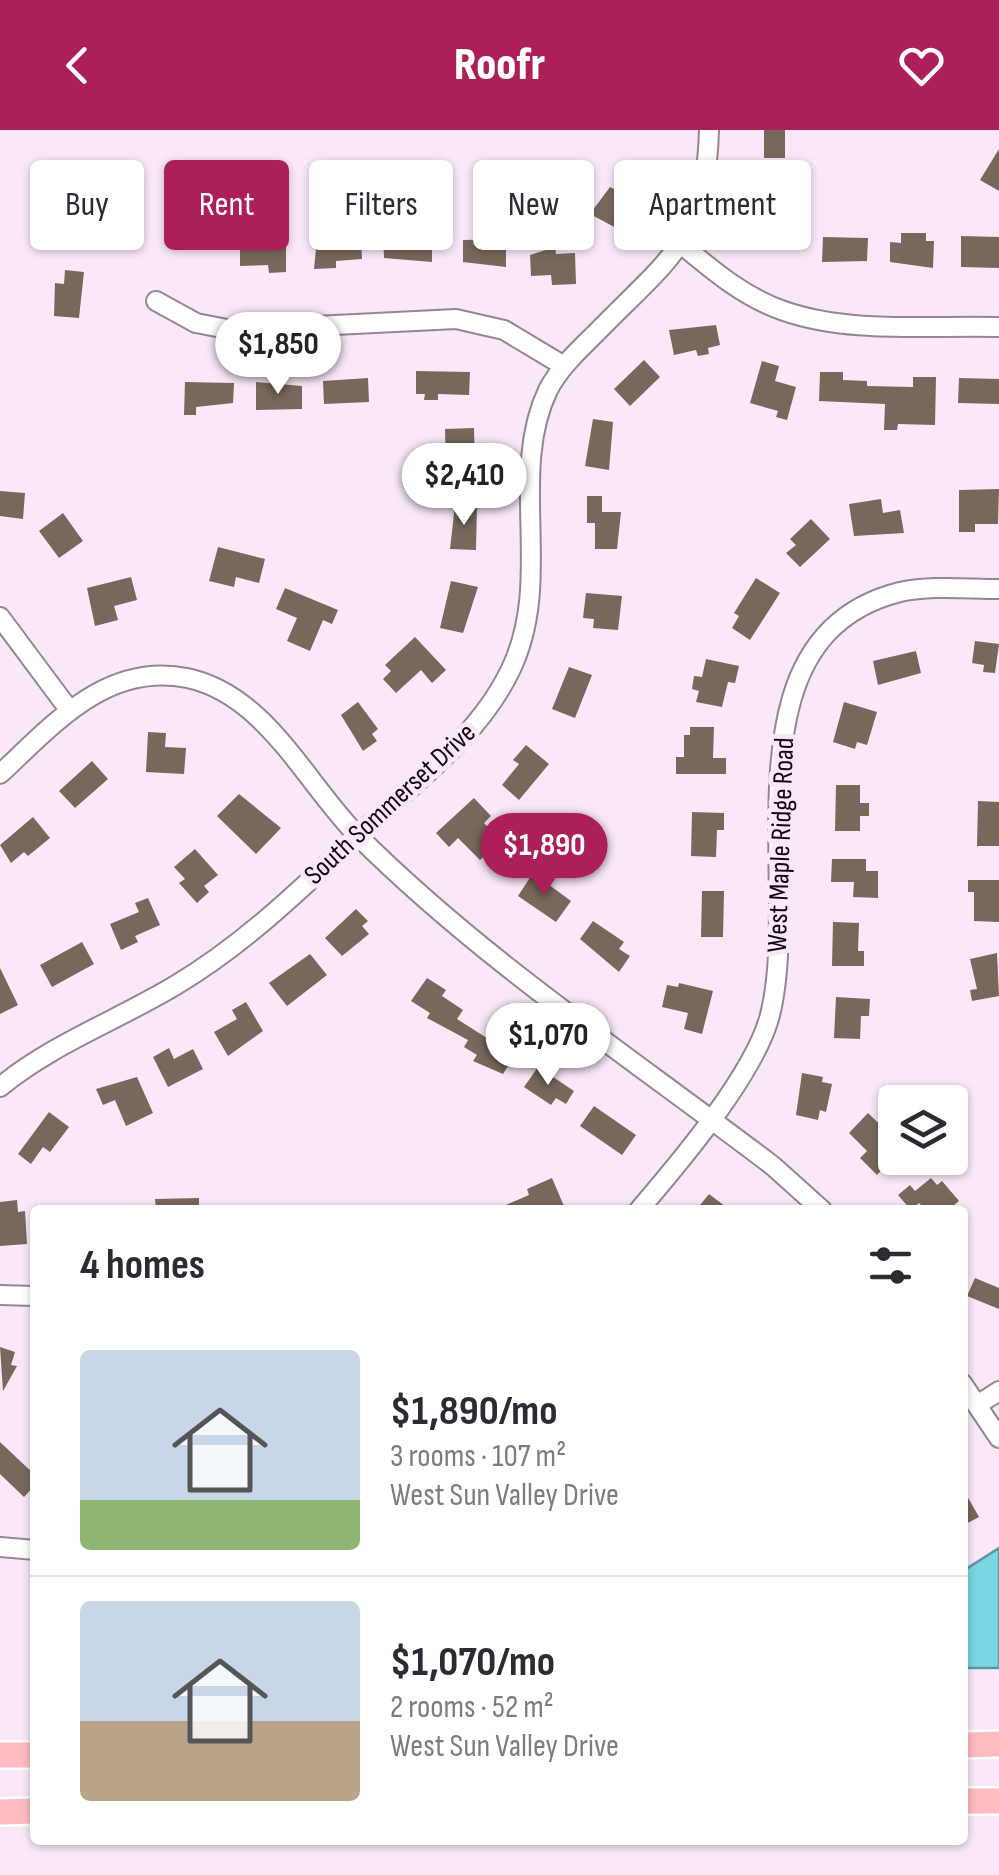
<!DOCTYPE html>
<html lang="en">
<head>
<meta charset="utf-8">
<style>
	body { margin:0; font-family:"Sofia Sans Condensed",sans-serif; background:#f7f7f7; color:#2b2b33; height:100vh; display:flex; flex-direction:column; font-size:38px; white-space:nowrap }
	* { box-sizing:border-box; margin:0 }
	p { font-size:32px; color:#7c7c81 }
	.icon { flex:none; width:55px; height:55px; fill:none; stroke:currentColor; stroke-width:2; stroke-linecap:round; stroke-linejoin:round }
	.map { position:relative; flex:1; overflow:hidden }
	.side { position:absolute; left:30px; top:1075px; width:938px; height:640px; display:flex; flex-direction:column; background:#fff; border-radius:10px; box-shadow:0 2px 8px #0004 }
	.side>* { flex:none }
	.banner { position:absolute; left:30px; top:30px; width:940px; height:90px; display:flex; gap:20px }
	.fabs { position:absolute; left:878px; top:955px; display:grid; gap:20px }
	.fabs a { display:grid; place-items:center; width:90px; height:90px; border-radius:10px; background:#fff; box-shadow:0 2px 8px #0004; font-size:50px }
	.price { position:absolute; translate:-50% -85px; padding:0 22px; border-radius:35px; background:#fff; color:#222; font-size:32px; line-height:65px; filter:drop-shadow(0 2px 5px #0008) }
	.price::after { content:''; position:absolute; left:50%; top:60px; width:30px; height:22px; margin-left:-15px; background:inherit; clip-path:polygon(0 0,100% 0,50% 100%) }
	.price.active { background:#ad1f58; color:#fff }
	ul { padding:0; list-style:none }
	li { display:flex; align-items:center; gap:30px; height:250px; padding:0 50px }
	li+li { border-top:2px solid #e1e1e2 }
	li span { display:grid; place-items:center; flex:none; width:280px; height:200px; border-radius:10px; color:#555 }
	li>.icon { margin-inline-start:auto }
	span .icon { width:120px; height:120px; fill:#fffc; stroke-width:1 }
	li b { font-size:42px }
	h2 { display:flex; justify-content:space-between; align-items:center; height:120px; padding:0 50px; font-size:42px }
	.chip { padding:0 35px; border-radius:10px; background:#fff; box-shadow:0 2px 8px #0004; font-size:35px; line-height:90px }
	.chip.active { background:#ad1f58; color:#fff }
	header { display:flex; justify-content:space-between; align-items:center; height:130px; padding:0 50px; background:#ad1f58; color:#fff; font-size:45px; font-weight:800 }
	.map>svg:first-child { display:block }
	.water { fill:#7ad6e2; stroke:#5a98a3; stroke-width:2.5 }
	.building { fill:#78675b }
	.lines { fill:none; stroke-linecap:round; stroke-linejoin:round }
	.minor-casing { stroke:#968594; stroke-width:22 }
	.highway-casing { stroke:#fff; stroke-width:30 }
	.minor { stroke:#fff; stroke-width:18 }
	.highway { stroke:#febcc2; stroke-width:25 }
	.labels { text-anchor:middle; dominant-baseline:central; stroke-width:10; stroke-linejoin:round; paint-order:stroke }
	.street-label { font-size:28px; fill:#0f090f; stroke:#fae8f8 }
</style>
</head>
<body>
<header><svg class="icon" aria-label="back" viewBox="0 0 24 24"><path d="M15 5l-7 7 7 7"/></svg>Roofr<svg class="icon" aria-label="heart" viewBox="0 0 24 24"><path d="M12 20l-8-8c-3-5 5-10 8-4 3-6 11-1 8 4z"/></svg></header>
<div class="map">
<svg width="999" height="1745" viewBox="0 0 999 1745">
	<rect width="100%" height="100%" fill="#fae8f8"/>
	<path class="water" d="M999,1418v120h-36v-97z"/>
	<path class="building" d="M764,0h21v28h-21z
		M999,19v42l-19,-11z
		M624,51l10,6 -3,5 6,3 -19,34 -28,-15 20,-27 8,4z
		M759,52h22v26h8v11h-7v15h-23z
		M109,72l8,13 7,-4 8,15 -19,10 -3,-6 -21,12 -14,-25z
		M167,72l45,1 -1,33 -16,-1v-11h-28z
		M901,103h25v8h8l-1,27 -43,-6v-20l11,1z
		M432,105v27l-48,-4 -1,-22z
		M253,106h13v6h20v30l-17,1 -1,-8 -28,1v-23l13,-1z
		M961,106l38,1v31l-38,-1z
		M361,107l1,22 -26,2v7l-22,1 3,-30z
		M823,107l45,1 -1,23 -45,1z
		M506,109v28l-43,-5v-22z
		M555,117l1,7 19,-1 1,31 -24,1 -1,-10 -20,1 -1,-21z
		M65,140l19,2 -5,46 -25,-2 1,-33 9,1z
		M716,195l4,20 -12,3 1,6 -11,2 -2,-6 -22,5 -5,-25z
		M644,230l16,17 -30,29 -16,-17z
		M762,231l17,5 -4,15 21,6 -9,33 -11,-3 2,-6 -28,-8z
		M416,241l54,1 -1,23 -31,-1v6h-14l1,-6h-9z
		M820,242h23v8l24,1v5l46,1v-10h23l-1,48 -37,-1 -1,6h-13l1,-26 -66,-3z
		M368,248l1,24 -45,2 -1,-23z
		M959,248l40,1v25l-41,-1z
		M185,252l49,1 -1,20 -37,4v8h-12z
		M256,252l46,4v23l-46,1z
		M593,289l20,3 -4,48 -24,-4z
		M474,298l1,46h-29l-1,-45z
		M999,359l-1,35h-23v8h-16v-42z
		M0,361l25,2 -2,26 -23,-3z
		M587,366h15v16h19l-4,37h-22v-26h-8z
		M881,369l2,14 17,-3 4,23 -50,3 -5,-32z
		M455,375h22l-1,45 -26,-1z
		M63,383l20,28 -24,17 -20,-27z
		M811,389l19,20 -30,28 -14,-14 10,-8 -6,-6z
		M218,417l47,12 -6,24 -23,-6 -2,10 -25,-6z
		M131,447l6,23 -23,6 4,14 -23,6 -8,-38z
		M756,448l24,15 -30,47 -18,-12 7,-12 -5,-3z
		M451,451l27,6 -15,46 -23,-5z
		M285,458l53,22 -6,14 -9,-4 -13,31 -23,-10 10,-23 -21,-9z
		M586,463l36,3 -4,34 -25,-2 1,-9 -11,-1z
		M415,507l31,33 -14,13 -11,-13 -25,23 -13,-14 8,-8 -6,-6z
		M975,511l24,3 -4,29 -12,-1 1,-7 -12,-2z
		M916,521l5,22 -43,12 -5,-24z
		M706,529l33,7 -4,17 -7,-1 -6,25 -26,-5 3,-11 -7,-2 2,-13 8,1z
		M569,537l23,8 -17,43 -23,-9z
		M358,572l20,27 -6,5 5,7 -14,10 -22,-36z
		M844,572l33,10 -10,33 -10,-3 -2,7 -22,-7z
		M690,597h24l-1,31h13v16h-50v-17h8v-22h6z
		M148,602l18,1 -1,14 21,1 -2,26 -38,-2z
		M526,615l23,19 -30,36 -17,-15 17,-21 -6,-4z
		M92,631l16,18 -33,29 -16,-17z
		M836,655h24v18h9v13h-9v15h-25z
		M239,664l42,34 -25,26 -39,-38z
		M474,668l17,18 -7,7 17,18 -21,19 -22,-22 -9,9 -13,-14z
		M978,671l21,1v44h-22z
		M692,682l32,1v17h-7l-1,27 -25,-1z
		M33,687l17,21 -22,18 -4,-4 -13,11 -11,-18z
		M195,719l23,26 -14,11 5,6 -12,11 -18,-20 6,-4 -11,-12z
		M832,729h34v12h12v27l-25,-1 1,-15h-23z
		M533,743l38,28 -15,21 -38,-26z
		M968,750h31v42l-25,-1v-29h-6z
		M702,761h22l-1,46h-22z
		M148,768l12,27 -25,11 3,6 -17,8 -11,-26 29,-12 -4,-9z
		M356,779l12,12 -6,5 7,8 -27,22 -17,-18z
		M593,791l31,21 -5,7 11,7 -11,16 -39,-33z
		M833,792l26,1 -1,28h6v15h-32z
		M82,812l12,22 -42,23 -12,-22z
		M997,823l2,43 -27,5 -2,-11 7,-1 -7,-30z
		M310,824l17,21 -40,31 -18,-23z
		M0,838l18,37 -18,9z
		M427,848l19,12 -4,6 21,14 -6,9 44,28 5,-8 14,8 -17,27 -30,-13 4,-6 -13,-8 4,-7 -41,-22 3,-5 -19,-12z
		M679,853l34,8 -11,43 -18,-5 4,-16 -26,-6 5,-22 11,2z
		M836,867l34,2 -1,17h-8l-1,23 -26,-1z
		M246,872l17,29 -35,25 -14,-24 23,-13 -5,-9z
		M169,918l5,11 19,-10 10,20 -35,18 -15,-30z
		M538,937l36,24 -8,13 -10,-6 -5,7 -27,-18z
		M802,943l21,4 -1,5 10,2 -6,28 -6,-2 -2,10 -22,-5z
		M137,947l16,36 -27,13 -11,-26 -12,5 -7,-16z
		M594,976l42,29 -14,20 -42,-29z
		M49,982l20,15 -19,25 -7,-5 -12,17 -13,-10z
		M868,983l27,26 -12,18 6,5 -12,13 -17,-17 7,-7 -18,-18z
		M552,1048l12,28 -9,4h-61l35,-15 -2,-6z
		M931,1048l6,7 5,-4 17,20 -11,9h-22l-7,-7 -8,7 -13,-15 12,-10 5,6z
		M709,1064l21,16h-34z
		M199,1068v12h-43l-1,-11z
		M17,1070l1,12 7,-1 2,33 -27,2v-44z
		M975,1148l24,10v21l-32,-13z
		M0,1217l15,5 -4,13 6,1 -14,25z
		M0,1312l35,33v10l-11,12 -24,-23z
		M962,1357l17,30 -17,9z"/>
	<g class="lines">
		<defs>
			<path id="minor" d="M681,114c31,26 64,54 103,67 66,23 146,14 215,16
				M156,171l40,22 36,7 224,-11 48,11 60,36
				M0,487l70,94
				M0,644c53,-49 106,-112 187,-96 78,16 118,104 170,157 125,125 276,224 416,331l49,44
				M0,957c52,-43 118,-67 176,-102 72,-43 131,-102 192,-159 51,-47 111,-91 142,-155 45,-91 -3,-195 38,-281 12,-23 31,-40 49,-58 72,-74 109,-91 112,-202
				M639,1080c40,-47 116,-136 131,-195 33,-131 -50,-378 130,-423 32,-7 67,-3 99,-3
				M0,1165l35,1
				M962,1253l37,55
				M977,1275l22,-14
				M0,1417l35,3"/>
			<path id="highway" d="M962,1615l37,-1
				M0,1625h35
				M962,1671h37
				M0,1682l35,-1"/>
		</defs>
		<use href="#minor" class="minor-casing"/>
		<use href="#highway" class="highway-casing"/>
		<use href="#minor" class="minor"/>
		<use href="#highway" class="highway"/>
	</g>
	<g class="labels">
		<g class="street-label">
			<text transform="translate(390 674) rotate(-43)">South Sommerset Drive</text>
			<text transform="translate(781 715) rotate(-88)">West Maple Ridge Road</text>
		</g>
	</g>
</svg>
<div class="fabs">
<a><svg class="icon" aria-label="layers" viewBox="0 0 24 24"><path d="M12 4l9 5-9 5-9-5zM3 14l9 5 9-5"/></svg></a>
</div>
<b class="price" style="left:278px;top:267px">$1,850</b>
<b class="price" style="left:464px;top:398px">$2,410</b>
<b class="price active" style="left:544px;top:768px">$1,890</b>
<b class="price" style="left:548px;top:958px">$1,070</b>
<div class="banner">
<a class="chip">Buy</a>
<a class="chip active">Rent</a>
<a class="chip">Filters</a>
<a class="chip">New</a>
<a class="chip">Apartment</a>
</div>
<section class="side">
<h2>4 homes<svg class="icon" aria-label="filters" viewBox="0 0 24 24"><path d="M4 7h16M4 17h16"/><circle cx="9" cy="7" r="2"/><circle cx="15" cy="17" r="2"/></svg></h2>
<ul>
<li><span style="background:linear-gradient(#c9d6e8 75%,#8fb573 0)"><svg class="icon" aria-label="home" viewBox="0 0 24 24"><path d="M3 11l9-7 9 7M6 9v11h12V9"/></svg></span><div><b>$1,890/mo</b><p>3 rooms · 107 m²</p><p>West Sun Valley Drive</p></div></li>
<li><span style="background:linear-gradient(#c9d6e8 60%,#b9a48a 0)"><svg class="icon" aria-label="home" viewBox="0 0 24 24"><path d="M3 11l9-7 9 7M6 9v11h12V9"/></svg></span><div><b>$1,070/mo</b><p>2 rooms · 52 m²</p><p>West Sun Valley Drive</p></div></li>
</ul>
</section>
</div>
</body>
</html>
